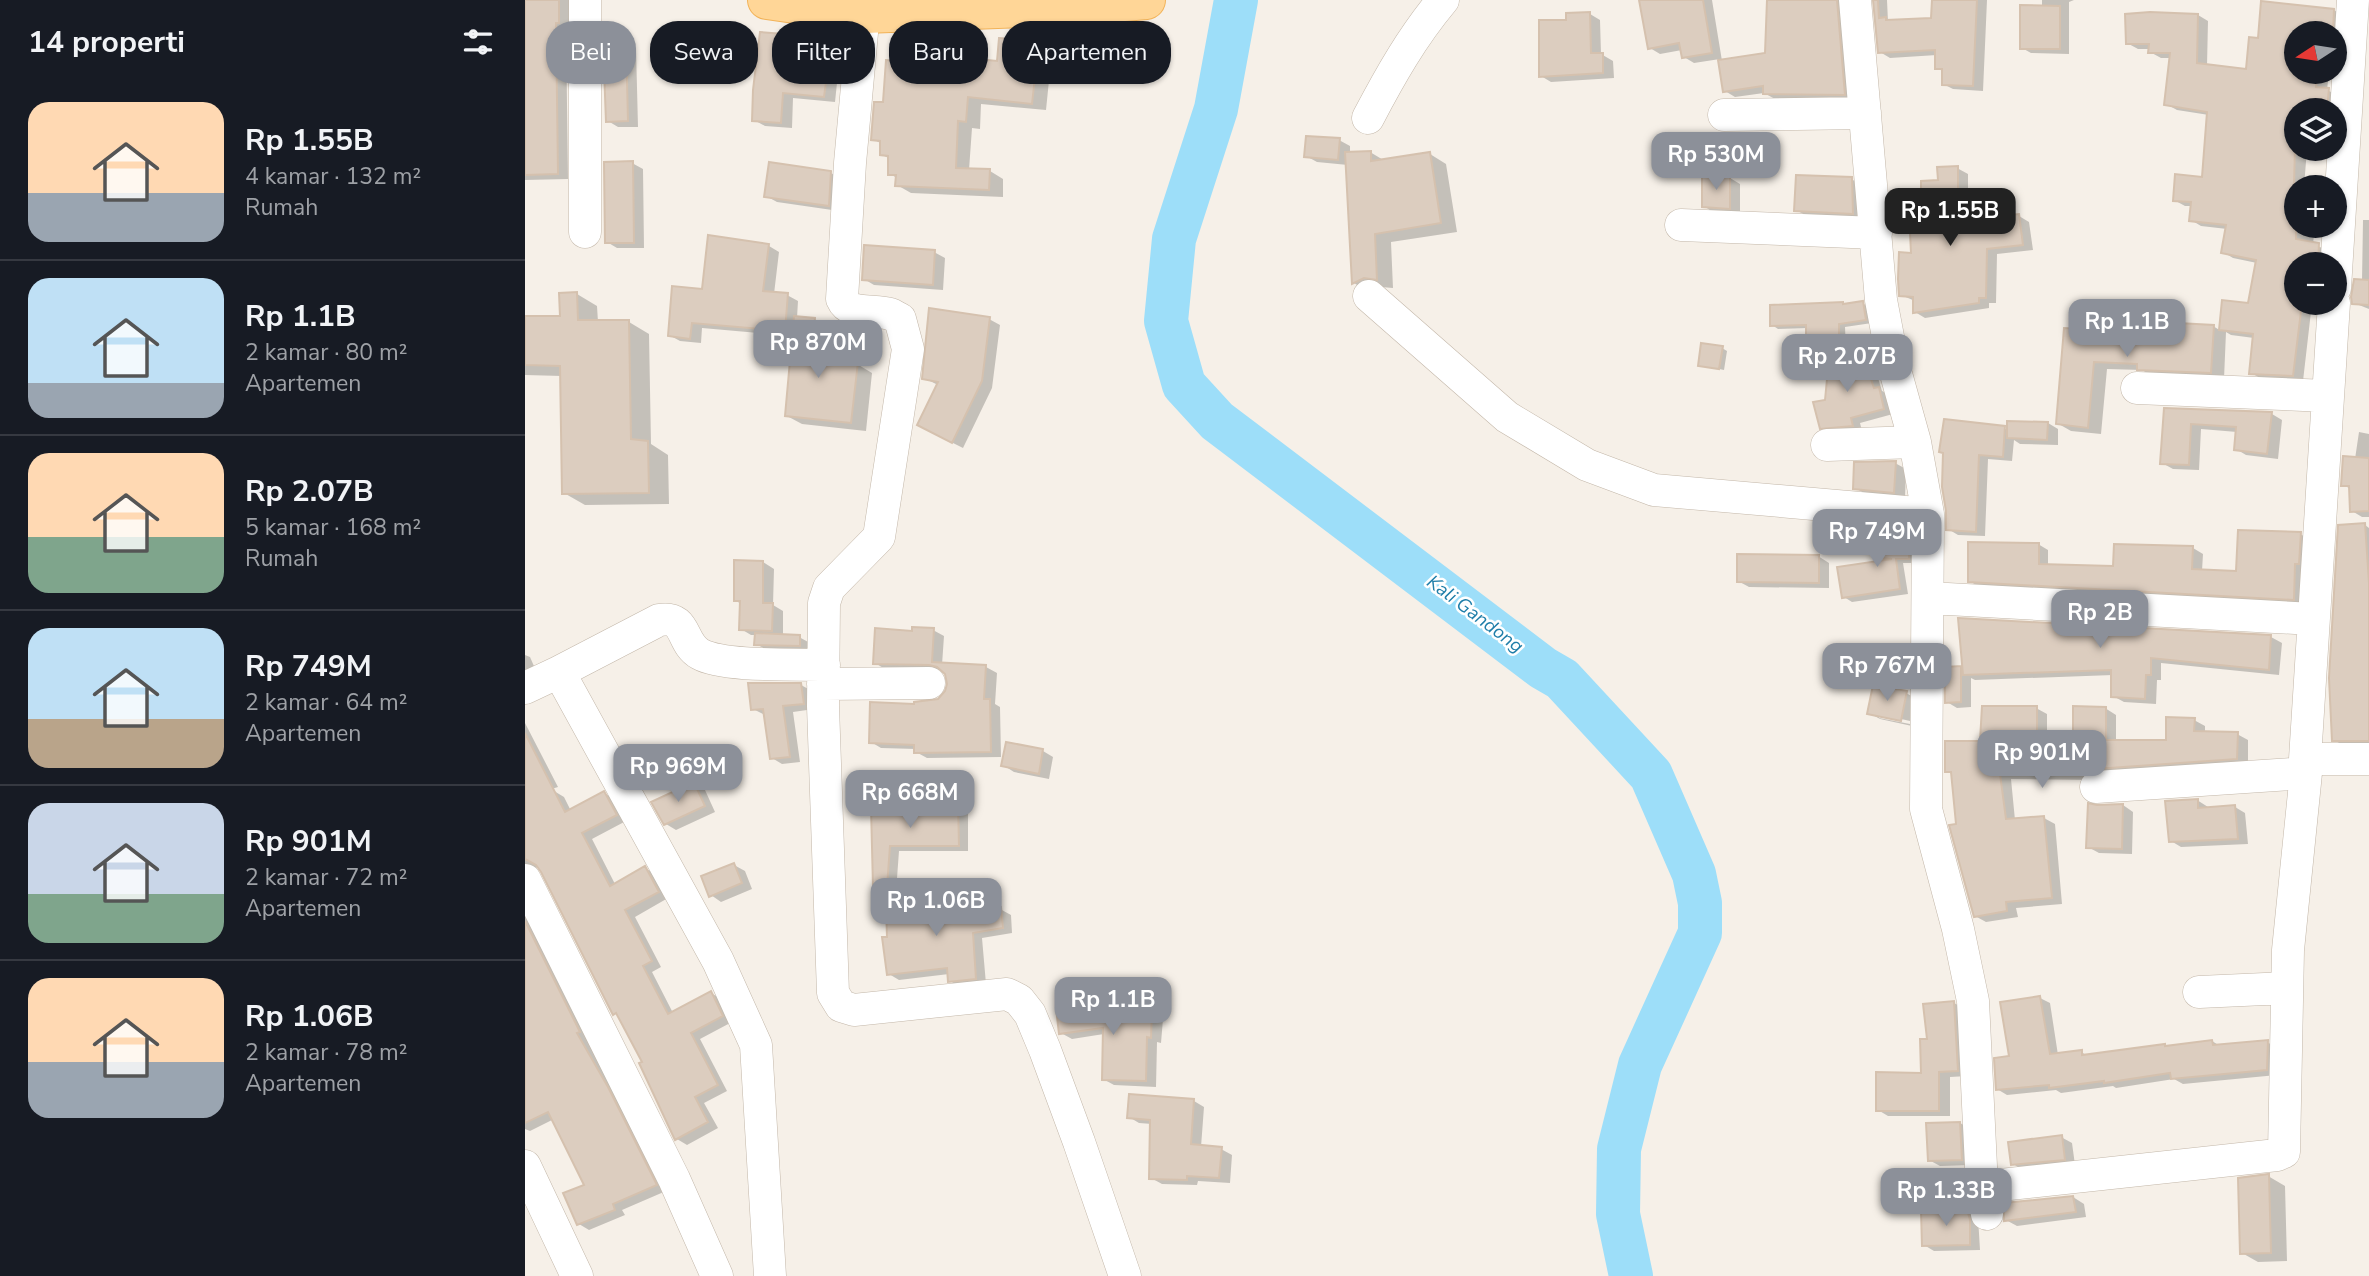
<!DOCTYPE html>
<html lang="id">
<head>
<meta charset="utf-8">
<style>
	body { margin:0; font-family:"Nunito Sans",sans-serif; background:#242831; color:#f1f3f6; height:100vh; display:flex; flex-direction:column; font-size:26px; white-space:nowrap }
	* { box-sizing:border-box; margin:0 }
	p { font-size:23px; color:#9ea1a6 }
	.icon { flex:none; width:38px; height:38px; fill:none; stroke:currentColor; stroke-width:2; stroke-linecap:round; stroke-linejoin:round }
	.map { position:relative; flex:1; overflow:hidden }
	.sheet { display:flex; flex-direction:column; background:#171b24; width:525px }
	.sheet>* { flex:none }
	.guide { position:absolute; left:21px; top:21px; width:665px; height:63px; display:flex; gap:14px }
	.needle { width:46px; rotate:258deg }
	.fabs { position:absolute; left:1759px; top:21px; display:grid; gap:14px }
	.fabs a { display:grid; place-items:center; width:63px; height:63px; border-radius:50%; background:#171b24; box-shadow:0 2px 5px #0004; font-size:35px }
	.price { position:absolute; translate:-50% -60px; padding:0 16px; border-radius:14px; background:#8c9099; color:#fff; font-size:23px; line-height:46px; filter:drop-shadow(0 2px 4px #0008) }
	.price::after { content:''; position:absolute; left:50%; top:42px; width:21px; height:16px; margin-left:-10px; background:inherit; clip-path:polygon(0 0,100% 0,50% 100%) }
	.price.selected { background:#222; color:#fff }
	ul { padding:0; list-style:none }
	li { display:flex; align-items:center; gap:21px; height:175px; padding:0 28px }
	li+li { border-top:2px solid #363941 }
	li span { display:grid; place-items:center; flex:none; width:196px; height:140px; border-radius:21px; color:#555 }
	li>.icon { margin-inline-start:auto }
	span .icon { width:84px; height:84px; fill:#fffc; stroke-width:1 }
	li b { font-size:30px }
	h2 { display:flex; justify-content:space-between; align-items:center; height:84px; padding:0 28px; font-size:30px }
	.tag { padding:0 24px; border-radius:28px; background:#171b24; box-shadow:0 2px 5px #0004; font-size:24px; line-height:63px }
	.tag.selected { background:#8c9099; color:#fff }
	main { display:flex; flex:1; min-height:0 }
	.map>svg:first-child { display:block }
	.shadow { fill:#0003; fill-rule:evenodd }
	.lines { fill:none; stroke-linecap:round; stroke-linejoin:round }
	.river { stroke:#9ddef9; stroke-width:44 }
	.building { fill:#dccdbf; stroke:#d5c1ae; stroke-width:2 }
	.minor-casing { stroke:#c3b7a9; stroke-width:33 }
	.major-casing { stroke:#f2b359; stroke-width:40 }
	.minor { stroke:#fff; stroke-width:32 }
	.major { stroke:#ffd697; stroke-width:38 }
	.labels { text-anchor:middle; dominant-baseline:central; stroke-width:5; stroke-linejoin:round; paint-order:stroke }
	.water-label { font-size:19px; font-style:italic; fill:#1f7ea9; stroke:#fff }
</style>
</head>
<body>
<main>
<section class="sheet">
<h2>14 properti<svg class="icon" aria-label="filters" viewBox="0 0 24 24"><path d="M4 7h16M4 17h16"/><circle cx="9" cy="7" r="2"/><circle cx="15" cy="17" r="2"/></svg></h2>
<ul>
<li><span style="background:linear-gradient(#ffd9b3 65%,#9aa5b1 0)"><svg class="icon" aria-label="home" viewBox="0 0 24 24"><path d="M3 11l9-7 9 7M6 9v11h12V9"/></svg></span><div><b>Rp 1.55B</b><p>4 kamar · 132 m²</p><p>Rumah</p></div></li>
<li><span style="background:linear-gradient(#bfe0f5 75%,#9aa5b1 0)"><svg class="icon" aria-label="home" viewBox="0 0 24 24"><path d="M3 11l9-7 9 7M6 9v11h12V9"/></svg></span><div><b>Rp 1.1B</b><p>2 kamar · 80 m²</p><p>Apartemen</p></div></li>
<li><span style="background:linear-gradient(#ffd9b3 60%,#7fa58c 0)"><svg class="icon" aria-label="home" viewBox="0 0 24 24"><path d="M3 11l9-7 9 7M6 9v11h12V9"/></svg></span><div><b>Rp 2.07B</b><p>5 kamar · 168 m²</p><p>Rumah</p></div></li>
<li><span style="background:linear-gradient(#bfe0f5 65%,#b9a48a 0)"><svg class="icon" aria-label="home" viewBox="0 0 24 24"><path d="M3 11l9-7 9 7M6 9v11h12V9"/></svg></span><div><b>Rp 749M</b><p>2 kamar · 64 m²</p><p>Apartemen</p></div></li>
<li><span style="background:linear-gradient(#c9d6e8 65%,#7fa58c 0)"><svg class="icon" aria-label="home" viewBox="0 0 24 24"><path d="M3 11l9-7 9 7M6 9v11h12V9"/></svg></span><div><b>Rp 901M</b><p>2 kamar · 72 m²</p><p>Apartemen</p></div></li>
<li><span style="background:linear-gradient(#ffd9b3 60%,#9aa5b1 0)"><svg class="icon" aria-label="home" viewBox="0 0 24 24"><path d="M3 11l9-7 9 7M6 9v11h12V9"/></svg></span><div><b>Rp 1.06B</b><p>2 kamar · 78 m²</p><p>Apartemen</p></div></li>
</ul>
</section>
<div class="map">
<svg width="1844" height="1276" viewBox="0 0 1844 1276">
	<rect width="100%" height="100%" fill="#f6f0e8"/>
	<path class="shadow" d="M0,0h44v28h-3l2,151 -43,1z
		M1124,0h63l10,61 45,-6 2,-55h80l5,100 -79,-1 -11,-6 -29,4 -10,-6 -5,-32 -26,4 -10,-6 -2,-7 -22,4 -10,-6z
		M1350,0h12l1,22 45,-2v-20h54l-4,91 -30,-2 -10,-5 1,-12 -7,-4v-13l-47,3 -10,-6z
		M1517,0h32l-5,2v52l-38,-1 -9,-5 20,-40z
		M1809,10l10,7 -9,31v-15h-39v39h33l-2,18 12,6 -4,14h-39v39h11l-3,38h-8v39h19l-2,18 16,7v13h-33v39h16l-9,78 -41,-2 -11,-6 3,-35 -23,-3 -5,-3 -2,47 -72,-3 -10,-6 -35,-1 -6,65 -30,-3 -14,-8 9,-93 76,4 71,-8 8,5 3,-29 25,3 8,-42 -24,-5 -10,-6 4,-23 -26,-3 -10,-6 1,-14h-7l-11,-6 30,-21 5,-64 -32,-5 -11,-6 5,-46h-10l-11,-6v-3h-12l-11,-6 71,-28 10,6 -1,45 41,4 12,-30z
		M1065,14l10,6 1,34 12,7 1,17 -63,4 -10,-6 27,-54z
		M258,36l10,6v9l7,1 10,6 -1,17 17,2 11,6 -2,19 -42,-4 -1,30 -27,-2 -11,-6z
		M100,42l11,6 2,79h-20l-10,-6z
		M423,42l13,8v9l38,4 39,-20 14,8 -6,59 -65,-6 -1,25 -8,-1 -3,42 21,1 13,8v18l-92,-4 -14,-8v-7l-7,-4v-15l-9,-5 1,-10 -9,-5 12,-35 34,-39z
		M814,140l11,6v8l20,-2 15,9 45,-7 16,10 11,68 -66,10 2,46 -12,-1 -11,6 -16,-10 -6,-118 -31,-3 -11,-6z
		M107,163l11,6 1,79h-27l-10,-6z
		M1432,168l11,6v40l8,4 43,-2 10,6 4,28 -36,4 -1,49h-7v5l-64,10 -10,-6v-11l-14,-6 22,-81 17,-32z
		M306,173l10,6 -2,32 -62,-9 -11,-6z
		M1205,178l10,6v30l-26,-1 -10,-7z
		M1326,179l11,6 2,34 -57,-3 -11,-6z
		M1838,220h6v89l-15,-6 8,-22z
		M244,246l10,6 -5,42 13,1 11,6 -1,17 18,2 15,9 -3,31 30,4 15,9 -6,58 -64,-7 -15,-8 7,-80 -92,-8 -1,15 -21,-2 -11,-6 34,-44z
		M409,252l11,6 -2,32 -69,-5 -10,-6z
		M52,294l20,12 1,16h31l20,12 2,110 17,11 1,49 -84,1 -21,-12 -2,-117 -37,-1v-57h36z
		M1337,303l7,4 3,16 -27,4 1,23h-32l-6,-4v-18l-30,1 -6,-4z
		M464,319l11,6 -8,63 -29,60 -34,-17 9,-46 -14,-7z
		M1197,348l5,3 -3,19 -24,-5z
		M1339,362l11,6 7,23 7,3 4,20 -33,9 2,8 -31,2 -10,-6 6,-26z
		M1640,409l107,5 10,6 -4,39 -32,-4 -10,-6 1,-17 -36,-3 -2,41 -26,-1 -11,-6z
		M1523,423l10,6v16l-38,-1 -6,-4 -2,21 -24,-2 -3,77 -27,-1 -10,-6 -4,-42 60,-59 5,3z
		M1834,432l10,2v83h-7l-10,-6 -1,-22 -8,-4 12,-26z
		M1370,463l11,6 -1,29 -39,-4 -11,-6z
		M1840,525l4,3v218l-23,1 -12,-7z
		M1384,533l8,4v26h-14l5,31 -56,8 -8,-5 46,-36 -6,-4z
		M1775,534l11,6 -8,64 -323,-17 -11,-6 69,-37 10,6v16l67,2 78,-20 10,6 -1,17 36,2z
		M1293,556l11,7v25l-80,-1 -11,-6z
		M238,562l11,7 -1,36 10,6v25l16,1 11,6v8l-43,-1 -11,-6v-9h-5l-10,-6v-25l-6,-4z
		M1435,620l311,17 11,6 -3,32 -118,-12v17h-4l-1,24 -32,-2 -11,-6v-21l-138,5 -4,-2v29l-14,1 -10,-6 13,-34 4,2z
		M408,630l11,6 -2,29 44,2 11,6 -2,31 5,3 1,50 -74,1 -11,-6v-3l-35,-1 -10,-6 44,-36 24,-5 8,-9 2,-8 -2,-11 -5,-3 -57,-1 -10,-6 39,-30z
		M0,655l5,2 7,16 -12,6z
		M276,685l11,6 2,18 -21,3 7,50 -18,2 -10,-6 -7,-43 -12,-6z
		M1381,693l11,6 -5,27 -32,-7 -11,-6zM1354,714l31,7v3l-31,-6z
		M1511,708l11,6v25h28l30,-31 11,7v27h51l27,-22 11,6v7l32,1 11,6v25l-153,15 -84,-1 4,41 29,-2 11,6 7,80 -46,4 2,9 -32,5 -11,-6 -17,-91 -5,-50 -6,-4 35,-28z
		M0,723l33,64 -33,10z
		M483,744l35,7 10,6 -4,22 -35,-7 -11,-7z
		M169,784l11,6 10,22 -39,18 -10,-6z
		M29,791l10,6 7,14 33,-18 10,6 12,22 -34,18 23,45 30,-16 10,6 13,24 -33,19 26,50 -9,5 21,41 38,-20 10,6 11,23 -32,17 27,52 -23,12 14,25 -31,17 -10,-6 -33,-77 -25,-46 -5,-3 -75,-146 -14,4v-64z
		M399,799l10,5h24l10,6v41h-69l-3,41h-11l-11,-6 18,-77z
		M1672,800l11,7v2l27,-2 10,6 3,31 -67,3 -10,-6z
		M1598,805l10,7 -1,42 -33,-1 -11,-6z
		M209,865l11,6 7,18 -31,13 -10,-7z
		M408,906l6,3 40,-2 5,3 16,-1 11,6 1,18 -30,5 4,46 -26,3 -10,-6 -1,-7 -50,6 -10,-6v-36z
		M0,908l141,283 -44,19 3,5 -36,15 -10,-6 7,-38 -32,-67 -24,12 -5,-2z
		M1515,998l10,5 8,52 23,-3 7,4 124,-15 8,5 47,-4 10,6v27l-94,9 -9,-5 -58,9 -3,-2 -52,7 -5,-3 -49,5 -10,-6z
		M1429,1003l11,6 3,67 -18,1v39h-62l-10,-6 45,-35 6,-34z
		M571,1004l11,7 45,2 11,6 -2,24 -4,-1 -1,45 -42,-2 -11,-6 1,-45 -32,5 -11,-6z
		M669,1101l10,6 -3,40 20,2 11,6 -2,28 -32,-2 -1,4 -35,-1 -11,-6 1,-54 -13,-1 -10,-6z
		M1435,1123l11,6 1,36 -32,1 -11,-6z
		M1536,1137l11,6 3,22 -52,5 -10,-6z
		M1743,1176l17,10 2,75 -29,1 -16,-9z
		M1548,1197l11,7 2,13 -69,9 -11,-6z
		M1442,1210l11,7 2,33 -46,1 -10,-6z"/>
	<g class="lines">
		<path class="river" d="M711,0l-20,109 -42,130 -8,82 18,64 33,36 326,247 19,11 89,96 43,99 6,29v30l-60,132 -21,84 -1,65 13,62"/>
	</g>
	<path class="building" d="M0,0h34v23h-3l2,151 -33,1z
		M1114,0h64l9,53 -30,5 -3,-15 -31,6z
		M1242,0h70l8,95 -82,-1v-8l-40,6 -5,-32 47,-7z
		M1348,0h5l1,18 7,-1v3l45,-2 1,-18h45l-4,86 -31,-1v-16h-7v-19l-57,3z
		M1736,1l73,8 -1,24h-37v39h22l-2,15 13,1 -2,22h-31l-2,75 2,1v53l23,4 -1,21h-22v39h5v8l-8,65 -44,-2 4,-40 -34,-4 3,-30 26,3 8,-43 -35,-7 5,-28 -37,-4 2,-19 -18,-1 2,-27 27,3 5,-65 -43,-7 6,-52h-22l1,-9h-23l-1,-30 25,-2 48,2 -1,49 49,6 3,-32 9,1z
		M1495,5l40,1v43h-40z
		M1065,12l1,41h12v20l-64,4v-57h27v-7z
		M235,32l23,2 -1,14 18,2 -2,22 29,3 -3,22 -41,-4 -2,30 -29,-2 1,-31z
		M474,38l40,3 -7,63 -64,-7 -2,25 -8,-1 -2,47 34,1 -1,21 -94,-4 1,-11h-8v-19l-8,-1v-14l-9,-1 3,-38h9l3,-42 32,3 1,-24 29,1 -1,16 50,5z
		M101,40l2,81 -22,1 -3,-81z
		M781,136l34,2 -2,22 -34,-3z
		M846,151v10l59,-9 11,71 -66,11 2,46 -13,-2 -12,6 -7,-132z
		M108,161l1,82h-29l-1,-81z
		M244,162l62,9 -2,35 -65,-9z
		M1433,166v45l8,-1v9l53,-5 4,31 -36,4 -1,49h-7v5l-66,10v-16l-14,-1 -1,-17 1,-27 12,1 -2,-41h12v-31l17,-1 -1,-13z
		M1271,175l56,2 1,37 -59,-3z
		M1177,176h28v33l-28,-2z
		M183,235l61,9 -6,47 25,2 -3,38 -93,-8 -2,16 -22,-3 4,-50 30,3z
		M339,245l71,5 -2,35 -71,-5z
		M1829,279l15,1v25l-17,-1 -1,-7z
		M52,292l1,28h51l2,119 17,2 1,52 -87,1 -2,-128 -35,-1v-49h35l-1,-23z
		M1338,301l3,19 -27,4v23h-33v-22l-36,1v-21l73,-3v2z
		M404,308l61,9 -8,64 -30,62 -35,-18 21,-43 -16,-3z
		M269,316l21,2 -3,39 46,5 -7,61 -66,-7z
		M1615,321l74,4 -3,48 -74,-3v-6l-43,-2 -6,66 -32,-4 8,-96 76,4z
		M1176,343l22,3 -4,23 -21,-3z
		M1304,358l36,3 9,27 5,-1 5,22 -33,9 2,8 -33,3 -7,-27 12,-2z
		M1639,408l108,4 -5,42 -33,-4 2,-23 -45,-3 -2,41 -29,-1z
		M1419,419l61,7 -2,31 -24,-2 -3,77 -30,-2v-19l-4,-24 1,-34 -4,-1z
		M1482,421l41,1 -1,18 -40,-2z
		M1818,456l26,2v53l-19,1 -1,-26h-8z
		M1371,461l-2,32 -41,-4 1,-27z
		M1840,523l4,60v158h-37l-3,-63 9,-153z
		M1361,529l24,2 -1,28h-13l4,30 -58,9 -5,-31 55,-8 -10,-1z
		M1713,530l63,2 -2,32h-4l-1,36 -326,-18v-40l71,1v21l74,2 1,-22 79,2 -1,23 44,2z
		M1212,554l82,1v28l-82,-1z
		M209,560l29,1v42h10l-1,28 -33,-1 1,-29h-6z
		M1433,618l313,17 -2,35 -118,-12v17h-5l-1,24 -34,-2v-27l-148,5z
		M387,627l22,1 -2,34 54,3 -2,34h6l1,53 -77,1v-8l-45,-2 1,-41 44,2v-2l24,-3 7,-8 2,-7 -2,-10 -8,-7 -8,-2 -56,-1 2,-36 37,3z
		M230,633l45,2v11l-46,-1z
		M1436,666v36l-16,1v-36z
		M223,683h53l3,21 -21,2 7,51 -20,2 -7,-50 -12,1z
		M1348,685l34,6 -6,30 -34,-7z
		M1457,706h55v31h36v-31l33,1v33h60v-23l29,1 -1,13 44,1 -1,27 -142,10 -12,6 -83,-1 6,45 38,-3 8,82 -46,4 1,9 -33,6 -25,-92 7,-1 -5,-52h-6v-31h35z
		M0,733l40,79 39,-21 13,24 -35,18 28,53 35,-20 14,26 -34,18 27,51 -9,5 25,48 43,-23 12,25 -32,17 27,52 -23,12 13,25 -33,18 -36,-77 3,-1 -26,-49 -3,2 -72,-143 -5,-7 -11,-6z
		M481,742l37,7 -4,25 -38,-8z
		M169,782l11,24 -41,19 -13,-23z
		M399,797l1,6 33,-1 1,44h-69l-3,41h-14l-2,-80h20v-9z
		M1673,799v9l37,-3 3,34 -69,3 -4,-41z
		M1563,803l9,2 26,-1 -1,45 -36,-1z
		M209,863l8,20 -33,14 -8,-21z
		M408,904v4l46,-3v4l22,-2 2,21 -30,5 3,46 -28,3 -1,-14 -60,7 -5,-38h5l-1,-30z
		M0,921l55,111 -3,1 31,54 49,98 -44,19 2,6 -38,15 -14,-32 21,-8 -36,-73 -23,11z
		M1515,996l10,58 32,-4v5l83,-11v2l47,-6 1,5 55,-5 -1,30 -96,9 -1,-6 -66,10v-2l-55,7v-3l-53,5 -2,-32 15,-2 -9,-54z
		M1429,1001l4,70 -19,1v39h-63v-39l45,1 -1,-34h7l-4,-35z
		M572,1002l1,7 54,2 -1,27 -4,-1 -1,44 -44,-1 1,-52 -44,6 -3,-26z
		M604,1094l65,5 -3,45 31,3 -3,31 -32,-2v4l-38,-1 1,-59 -23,-2z
		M1435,1122l2,38 -34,1 -2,-38z
		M1537,1135l3,25 -54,5 -3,-23z
		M1744,1174l2,79 -31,1 -2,-76z
		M1548,1196l3,16 -72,9v-18z
		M1442,1209l3,11v25l-48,1 -1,-36z"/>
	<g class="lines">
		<defs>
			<path id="minor" d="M60,0v232
				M340,0l-15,163 -8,136c7,17 33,10 48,15 3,1 6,3 10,5l8,30 -29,188 -50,51 -5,15 -1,103 10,287 8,13 13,4 153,-16 12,6 11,14 15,36 34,92 46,134
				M1330,0l26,300 12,63 22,79 13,72 -2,295 32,120 15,72 9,186 5,27
				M1199,115l141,-2
				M843,118c22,-42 44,-81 75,-118
				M1156,225l195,8
				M1810,288l18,-288
				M844,296l138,121 80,48 67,25 274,24
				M1612,388l190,8
				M1302,445l88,-3
				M1404,598l384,21
				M34,672l100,-52c29,-5 21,23 41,34 23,13 96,10 124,11
				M298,684l106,-1
				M0,688l34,-16 159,289 38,84 14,231
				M1780,759h64
				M1571,787l210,-14
				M0,880l149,299 43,97
				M1674,992l88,-4
				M0,1166l52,110
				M1457,1187l295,-32 7,-3 4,-202 18,-177 -1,-14 29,-456"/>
			<path id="major" d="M242,0l97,14 215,-8 67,-6"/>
		</defs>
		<use href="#minor" class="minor-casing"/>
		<use href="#major" class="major-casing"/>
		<use href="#minor" class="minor"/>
		<use href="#major" class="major"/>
	</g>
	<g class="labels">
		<g class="water-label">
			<text transform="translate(950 614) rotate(37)">Kali Gandong</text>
		</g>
	</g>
</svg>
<div class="fabs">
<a><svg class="needle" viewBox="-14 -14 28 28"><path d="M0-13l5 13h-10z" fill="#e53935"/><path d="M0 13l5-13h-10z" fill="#9ea1a6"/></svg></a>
<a><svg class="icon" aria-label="layers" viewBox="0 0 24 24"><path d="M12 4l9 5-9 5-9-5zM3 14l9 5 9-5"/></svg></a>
<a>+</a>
<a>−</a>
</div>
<b class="price" style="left:1191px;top:192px">Rp 530M</b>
<b class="price selected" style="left:1425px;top:248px">Rp 1.55B</b>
<b class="price" style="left:1602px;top:359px">Rp 1.1B</b>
<b class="price" style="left:293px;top:380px">Rp 870M</b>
<b class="price" style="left:1322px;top:394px">Rp 2.07B</b>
<b class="price" style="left:1352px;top:569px">Rp 749M</b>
<b class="price" style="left:1575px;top:650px">Rp 2B</b>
<b class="price" style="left:1362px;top:703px">Rp 767M</b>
<b class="price" style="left:1517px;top:790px">Rp 901M</b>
<b class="price" style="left:153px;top:804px">Rp 969M</b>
<b class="price" style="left:385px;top:830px">Rp 668M</b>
<b class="price" style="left:411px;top:938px">Rp 1.06B</b>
<b class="price" style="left:588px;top:1037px">Rp 1.1B</b>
<b class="price" style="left:1421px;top:1228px">Rp 1.33B</b>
<div class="guide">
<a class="tag selected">Beli</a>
<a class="tag">Sewa</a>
<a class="tag">Filter</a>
<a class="tag">Baru</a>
<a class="tag">Apartemen</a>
</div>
</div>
</main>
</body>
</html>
